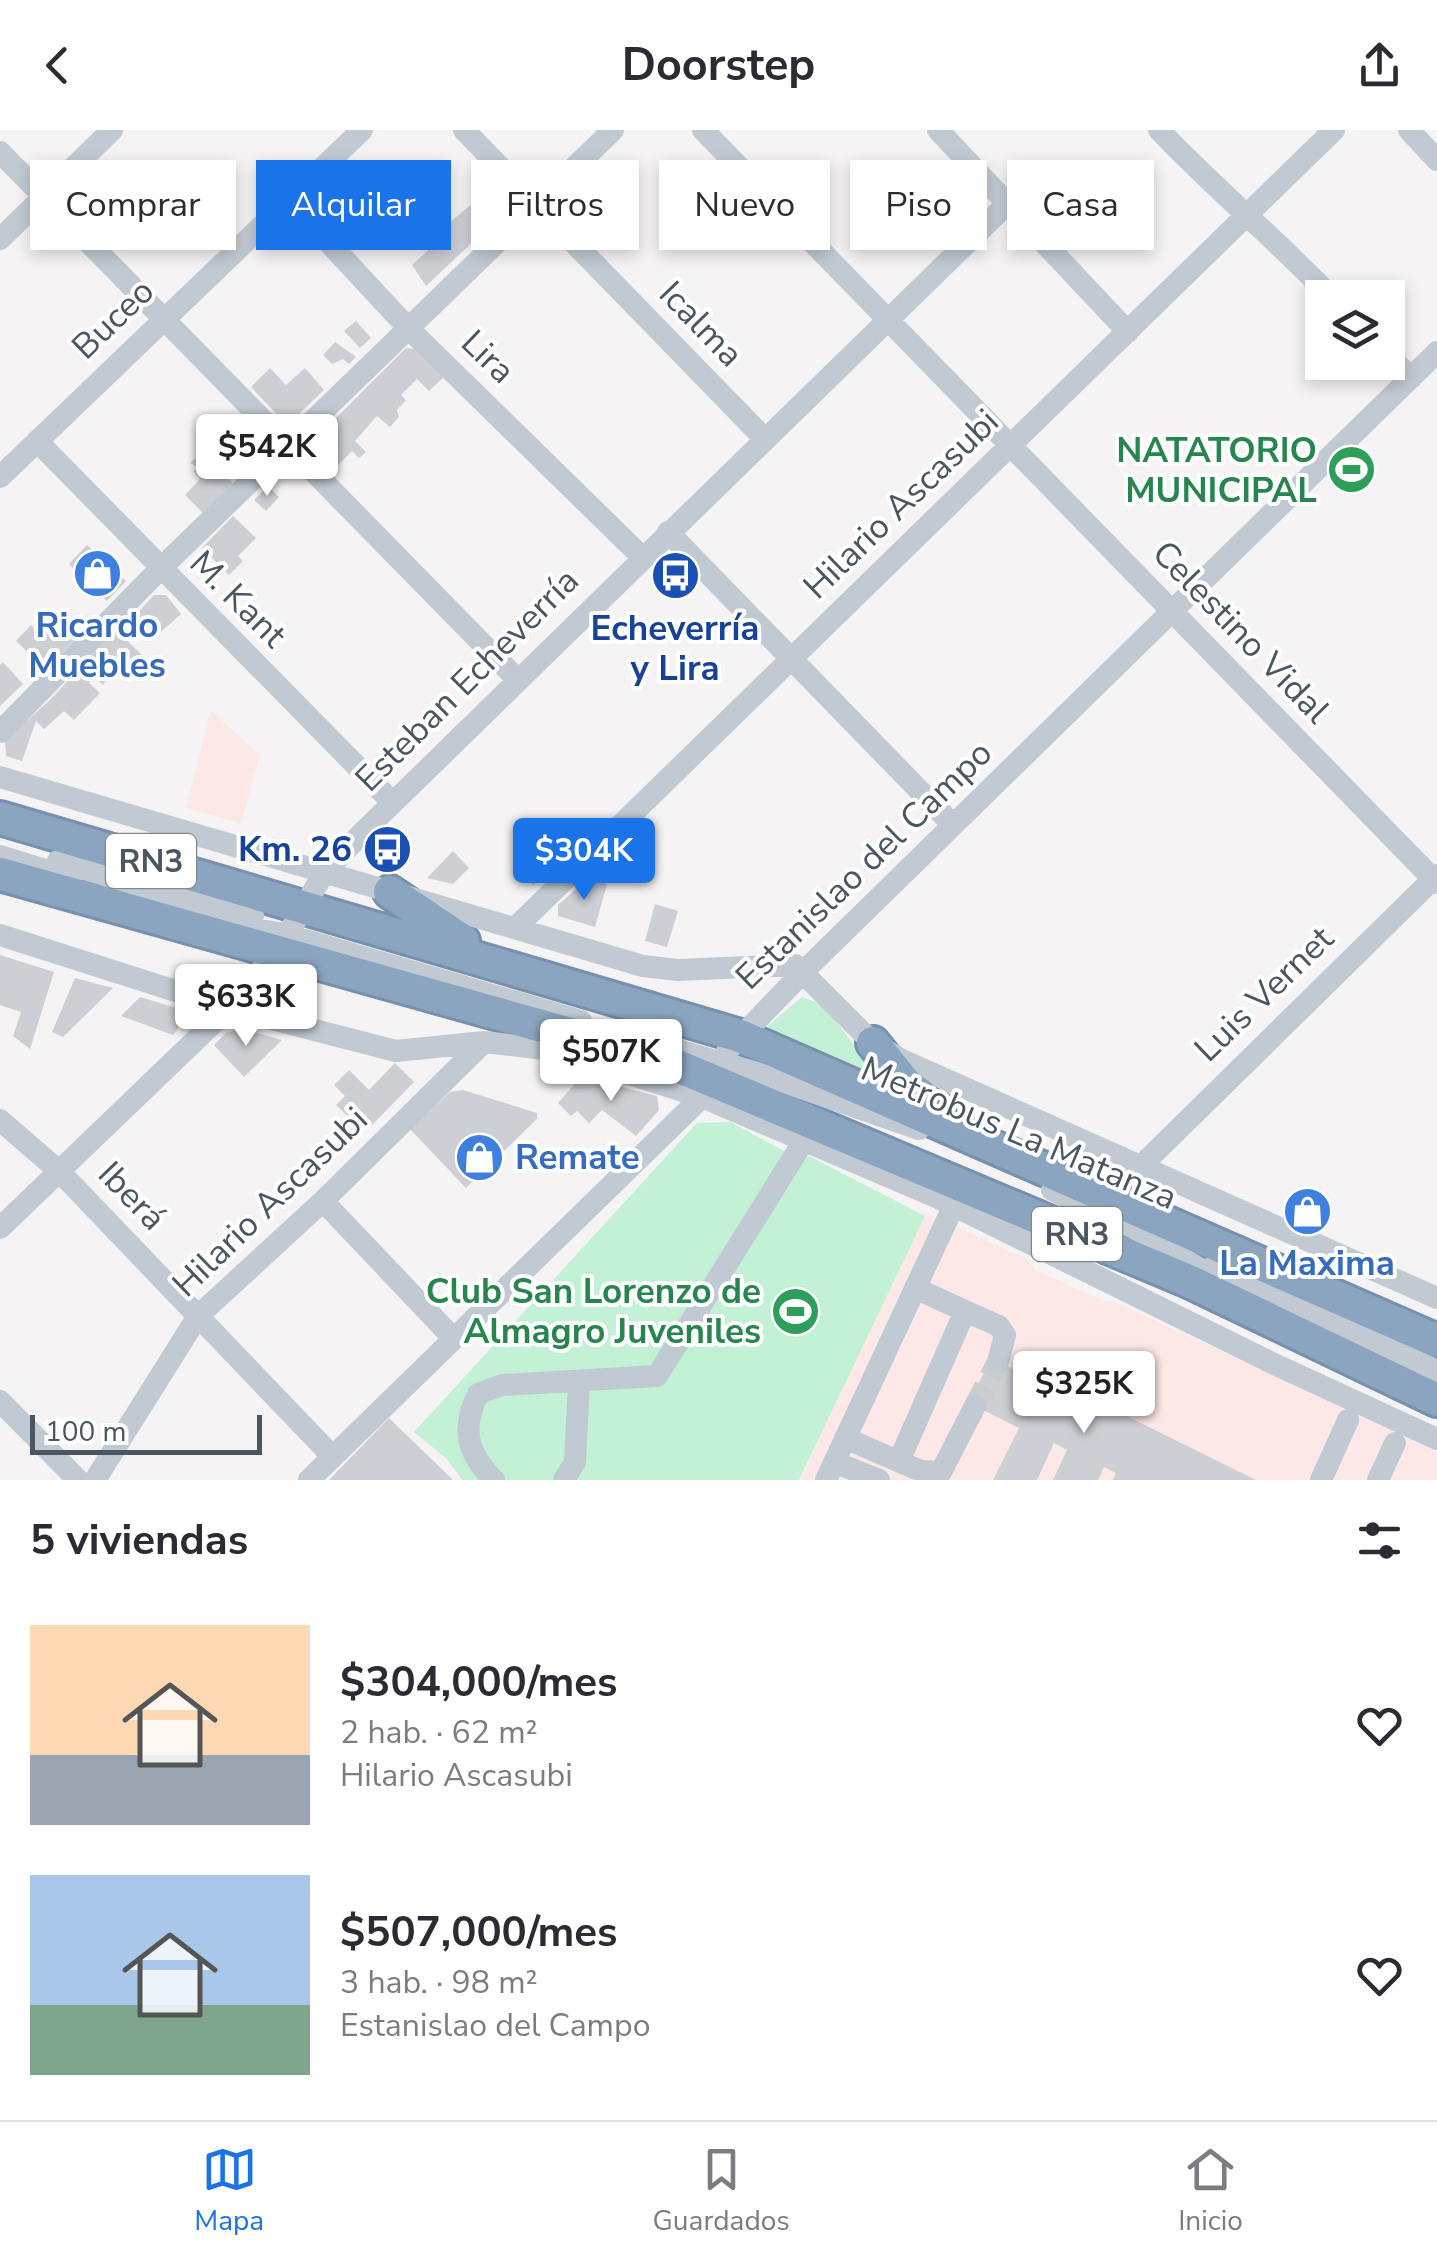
<!DOCTYPE html>
<html lang="es">
<head>
<meta charset="utf-8">
<style>
	body { margin:0; font-family:"Nunito Sans",sans-serif; background:#f2f2f3; color:#2b2b33; height:100vh; display:flex; flex-direction:column; font-size:38px; white-space:nowrap }
	* { box-sizing:border-box; margin:0 }
	p { font-size:32px; color:#7c7c81 }
	.icon { flex:none; width:55px; height:55px; fill:none; stroke:currentColor; stroke-width:2; stroke-linecap:round; stroke-linejoin:round }
	.map { position:relative; height:1350px; overflow:hidden }
	.drawer { display:flex; flex-direction:column; background:#fff; flex:1 }
	.drawer>* { flex:none }
	.banner { position:absolute; left:30px; top:30px; width:1378px; height:90px; display:flex; gap:20px }
	.controls { position:absolute; left:1305px; top:150px; display:grid; gap:20px }
	.controls a { display:grid; place-items:center; width:100px; height:100px; border-radius:0px; background:#fff; box-shadow:0 5px 15px #0003; font-size:50px }
	.scale { position:absolute; left:30px; bottom:25px; width:232px; box-sizing:border-box; padding-left:10px; border:5px solid #4a5661; border-top:0; font-size:28px; line-height:35px; white-space:nowrap; color:#4a5661; -webkit-text-stroke:8px #fff; paint-order:stroke }
	.price { position:absolute; translate:-50% -85px; padding:0 22px; border-radius:10px; background:#fff; color:#222; font-size:32px; line-height:65px; filter:drop-shadow(0 2px 5px #0008) }
	.price::after { content:''; position:absolute; left:50%; top:60px; width:30px; height:22px; margin-left:-15px; background:inherit; clip-path:polygon(0 0,100% 0,50% 100%) }
	.price.on { background:#1a73e8; color:#fff }
	ul { padding:0; list-style:none }
	li { display:flex; align-items:center; gap:30px; height:250px; padding:0 30px }
	li span { display:grid; place-items:center; flex:none; width:280px; height:200px; border-radius:0px; color:#555 }
	li>.icon { margin-inline-start:auto }
	span .icon { width:120px; height:120px; fill:#fffc; stroke-width:1 }
	li b { font-size:42px }
	h2 { display:flex; justify-content:space-between; align-items:center; height:120px; padding:0 30px; font-size:42px }
	.tag { padding:0 35px; border-radius:0px; background:#fff; box-shadow:0 5px 15px #0003; font-size:35px; line-height:90px }
	.tag.on { background:#1a73e8; color:#fff }
	header { display:flex; justify-content:space-between; align-items:center; height:130px; padding:0 30px; background:#fff; font-size:45px; font-weight:700 }
	.tabs { display:flex; justify-content:space-around; align-items:center; height:140px; border-top:2px solid #e1e1e2; background:#fff; font-size:28px; color:#7c7c81 }
	.tabs a { display:grid; justify-items:center; gap:5px }
	.tabs .on { color:#1a73e8 }
	.map>svg:first-child { display:block }
	.medical { fill:#fce8e6 }
	.green { fill:#c3f1d5 }
	.building { fill:#cdcfd5 }
	.lines { fill:none; stroke-linecap:round; stroke-linejoin:round }
	.minor-tunnel { stroke:#caccce; stroke-width:22; stroke-dasharray:22 11; stroke-linecap:butt }
	.highway-casing { stroke:#7690ad; stroke-width:38 }
	.minor { stroke:#c1cad2; stroke-width:22 }
	.highway { stroke:#8ba5c1; stroke-width:32 }
	.labels { text-anchor:middle; dominant-baseline:central; stroke-width:8; stroke-linejoin:round; paint-order:stroke }
	.shield { fill:#fff; stroke:#808990; stroke-width:2.5 }
	.shield-label { font-size:32px; font-weight:bold; fill:#4a5661 }
	.street-label { font-size:35px; fill:#4a5661; stroke:#fff }
	.leisure-label { font-size:35px; font-weight:bold; fill:#27864d; stroke:#fff; text-anchor:end }
	.shop-label { font-size:35px; font-weight:bold; fill:#366cbe; stroke:#fff }
	.transit-label { font-size:35px; font-weight:bold; fill:#164399; stroke:#fff }
</style>
</head>
<body>
<header><svg class="icon" aria-label="back" viewBox="0 0 24 24"><path d="M15 5l-7 7 7 7"/></svg>Doorstep<svg class="icon" aria-label="share" viewBox="0 0 24 24"><path d="M12 15V3M7 8l5-5 5 5M5 13v7h14v-7"/></svg></header>
<div class="map">
<svg width="1437" height="1350" viewBox="0 0 1437 1350">
	<rect width="100%" height="100%" fill="#f5f3f3"/>
	<path class="medical" d="M211,581l49,44 -19,68 -55,-15z
		M924,1082l105,48 6,10 69,31h9l324,151v28h-637z"/>
	<path class="green" d="M802,867l21,8 67,86 -125,-55 5,-12z
		M730,992l71,38 8,-4 116,60 -126,264h-337l-15,-21 -33,-27 283,-309z"/>
	<path class="building" d="M481,66l19,20 -74,70 -14,-21 26,-24 5,-13z
		M356,191l15,17 -11,10 -16,-17z
		M335,212l21,15 -7,7 -6,-5 -11,5 -9,-9z
		M406,218l15,2 25,25 -17,16 -12,-12 -16,16 5,5 -9,10 2,7 -9,10 -13,-11 -22,25 11,11 -7,6 -7,-7 -19,19 -20,-19v-10z
		M270,238l16,17 19,-17 19,22 -37,35 -36,-38z
		M252,300l9,9v12l-13,13 -15,-15z
		M202,322l31,31 -30,30 -18,-18 15,-16 -7,-8 7,-3 -10,-5z
		M268,356l11,11 -13,14 -12,-11z
		M233,386l23,22 -18,18 5,5 -14,14 -27,-27z
		M87,415l39,36 -19,20 -38,-37z
		M154,465h12l15,19 -27,24 -21,-20z
		M53,485l23,23 -30,32 -30,-29 15,-16 7,7z
		M115,499l27,26 -17,17 -4,-5 -12,8 -6,10 -8,-8 -6,6 11,10 -26,27 -10,-9 -20,18 -8,-8 -14,40 -16,-5 -1,-16 46,-41z
		M3,532l20,22 -23,22v-41z
		M453,721l16,17 -16,16 -26,-6z
		M532,722l17,19 -16,14 -17,-19z
		M588,748l19,6 -12,43 -37,-11v-11z
		M655,774l23,7 -11,36 -22,-6z
		M0,825l54,17 -24,77 -17,-13 8,-24 -21,-7z
		M75,848l38,10 -50,49 -11,-5z
		M140,867l50,15 -17,23 -52,-19z
		M242,899l40,11 -38,37 -30,-32 12,-12z
		M395,933l19,19 -42,43 -14,-13 -7,7 -15,-14 9,-9 -11,-11 15,-15 20,20z
		M581,947l76,19 2,14 -23,26 -34,-26 -13,13 -12,-12 -6,5 -13,-13z
		M463,960l74,23v6l-71,69 -56,-59 40,-37z
		M991,1228l79,40 4,-8 182,90h-143l3,-7 -12,-6 -6,13h-45l14,-30 -13,-7 -17,37h-44l26,-52 -50,-25z
		M389,1288l64,62h-124z"/>
	<g class="lines">
		<path class="minor-tunnel" d="M975,1276l23,-44"/>
		<defs>
			<path id="highway" d="M0,688l740,218 697,305
				M0,744l663,186 528,222 246,118
				M390,762l73,49
				M873,913l32,40 33,26"/>
		</defs>
		<use href="#highway" class="highway-casing"/>
		<path class="minor" d="M464,0l299,307
			M703,0l734,753
			M938,0l190,202
			M1159,0c56,59 117,109 173,168
			M1409,0l28,30
			M0,22l518,528
			M290,71l120,129 232,227
			M0,109l112,-109
			M1388,224l23,24
			M37,311l356,362
			M0,347l362,-347
			M668,402l285,293
			M0,602l159,-162 454,-440
			M0,647l643,189 35,4 117,-5 78,78 29,17 535,238
			M0,726l71,22
			M58,731l165,50 30,5
			M231,796l54,8 296,87
			M515,798l819,-798
			M0,805l229,73 167,43 88,-9 69,8 149,47 234,100 336,166 165,76
			M664,916l97,28 158,55
			M0,990l60,52 272,284
			M1142,1035l295,-290
			M1052,1060l80,37 94,58
			M323,1071l130,137
			M0,1098l229,-220 48,-56 47,-79 37,-39 648,-632
			M1215,1134l222,107
			M965,1181l34,15 6,9 -7,27
			M0,1271l78,79
			M845,1308l76,33 20,1 34,-66
			M899,1331l66,-150 -50,-23
			M834,1332l45,18
			M95,1350l103,-164 125,-115 161,-159
			M309,1350l393,-383 27,-48 76,-79 632,-618
			M494,1350c-27,-26 -33,-51 -16,-86l24,-9 155,-9 148,-237
			M564,1350l11,-18 4,-81
			M826,1350l128,-275
			M1321,1350l27,-60
			M1378,1350l17,-37"/>
		<use href="#highway" class="highway"/>
	</g>
	<defs>
		<symbol id="stadium-disc" viewBox="-11 -11 22 22"><circle r="9.5" fill="#2e9e5b" stroke="#fff"/><path d="M0-5a6.5 5 0 1 0 0 10a6.5 5 0 1 0 0-10ZM-3.5-1.8h7v3.6h-7Z" fill="#fff"/></symbol>
		<symbol id="shop-disc" viewBox="-11 -11 22 22"><circle r="9.5" fill="#3f7fe0" stroke="#fff"/><path d="M-5-2.5h2.3a2.7 3.5 0 0 1 5.4 0H5L5.5 6h-11ZM-1.5-2.5h3a1.5 2.3 0 0 0-3 0Z" fill="#fff"/></symbol>
		<symbol id="bus-disc" viewBox="-11 -11 22 22"><circle r="9.5" fill="#1a4fb4" stroke="#fff"/><path d="M-5-6H5V4H4V6H2V4H-2V6H-4V4H-5ZM-3.5-4V0h7V-4ZM-3.5 1.2v1.5H-2V1.2ZM2 1.2v1.5H3.5V1.2Z" fill="#fff"/></symbol>
	</defs>
	<g fill-rule="evenodd">
		<use href="#stadium-disc" x="1324" y="312" width="55" height="55"/>
		<use href="#shop-disc" x="70" y="416" width="55" height="55"/>
		<use href="#bus-disc" x="648" y="418" width="55" height="55"/>
		<use href="#bus-disc" x="360" y="692" width="55" height="55"/>
		<use href="#shop-disc" x="452" y="1000" width="55" height="55"/>
		<use href="#shop-disc" x="1280" y="1054" width="55" height="55"/>
		<use href="#stadium-disc" x="768" y="1154" width="55" height="55"/>
	</g>
	<g class="labels">
		<g class="shield">
			<rect x="106" y="704" width="90" height="54" rx="8"/>
			<rect x="1032" y="1077" width="90" height="54" rx="8"/>
		</g>
		<g class="shield-label">
			<text x="151" y="731">RN3</text>
			<text x="1077" y="1104">RN3</text>
		</g>
		<g class="street-label">
			<text transform="translate(113 189) rotate(-44)">Buceo</text>
			<text transform="translate(701 194) rotate(46)">Icalma</text>
			<text transform="translate(488 227) rotate(44)">Lira</text>
			<text transform="translate(901 374) rotate(-44)">Hilario Ascasubi</text>
			<text transform="translate(238 469) rotate(45)">M. Kant</text>
			<text transform="translate(1241 502) rotate(46)">Celestino Vidal</text>
			<text transform="translate(467 550) rotate(-45)">Esteban Echeverría</text>
			<text transform="translate(864 735) rotate(-44)">Estanislao del Campo</text>
			<text transform="translate(1264 864) rotate(-44)">Luis Vernet</text>
			<text transform="translate(1019 1003) rotate(23)">Metrobus La Matanza</text>
			<text transform="translate(132 1066) rotate(46)">Iberá</text>
			<text transform="translate(270 1072) rotate(-44)">Hilario Ascasubi</text>
		</g>
		<g class="leisure-label">
			<text x="1317" y="320">NATATORIO<tspan x="1317" dy="40">MUNICIPAL</tspan></text>
			<text x="761" y="1161">Club San Lorenzo de<tspan x="761" dy="40">Almagro Juveniles</tspan></text>
		</g>
		<g class="shop-label">
			<text x="97" y="495">Ricardo<tspan x="97" dy="40">Muebles</tspan></text>
			<text x="515" y="1027" text-anchor="start">Remate</text>
			<text x="1307" y="1133">La Maxima</text>
		</g>
		<g class="transit-label">
			<text x="675" y="498">Echeverría<tspan x="675" dy="40">y Lira</tspan></text>
			<text x="352" y="719" text-anchor="end">Km. 26</text>
		</g>
	</g>
</svg>
<div class="controls">
<a><svg class="icon" aria-label="layers" viewBox="0 0 24 24"><path d="M12 4l9 5-9 5-9-5zM3 14l9 5 9-5"/></svg></a>
</div>
<div class="scale">100 m</div>
<b class="price" style="left:267px;top:369px">$542K</b>
<b class="price on" style="left:584px;top:773px">$304K</b>
<b class="price" style="left:246px;top:919px">$633K</b>
<b class="price" style="left:611px;top:974px">$507K</b>
<b class="price" style="left:1084px;top:1306px">$325K</b>
<div class="banner">
<a class="tag">Comprar</a>
<a class="tag on">Alquilar</a>
<a class="tag">Filtros</a>
<a class="tag">Nuevo</a>
<a class="tag">Piso</a>
<a class="tag">Casa</a>
</div>
</div>
<section class="drawer">
<h2>5 viviendas<svg class="icon" aria-label="filters" viewBox="0 0 24 24"><path d="M4 7h16M4 17h16"/><circle cx="9" cy="7" r="2"/><circle cx="15" cy="17" r="2"/></svg></h2>
<ul>
<li><span style="background:linear-gradient(#ffd9b3 65%,#9aa5b1 0)"><svg class="icon" aria-label="home" viewBox="0 0 24 24"><path d="M3 11l9-7 9 7M6 9v11h12V9"/></svg></span><div><b>$304,000/mes</b><p>2 hab. · 62 m²</p><p>Hilario Ascasubi</p></div><svg class="icon" aria-label="heart" viewBox="0 0 24 24"><path d="M12 20l-8-8c-3-5 5-10 8-4 3-6 11-1 8 4z"/></svg></li>
<li><span style="background:linear-gradient(#a9c7e8 65%,#7fa58c 0)"><svg class="icon" aria-label="home" viewBox="0 0 24 24"><path d="M3 11l9-7 9 7M6 9v11h12V9"/></svg></span><div><b>$507,000/mes</b><p>3 hab. · 98 m²</p><p>Estanislao del Campo</p></div><svg class="icon" aria-label="heart" viewBox="0 0 24 24"><path d="M12 20l-8-8c-3-5 5-10 8-4 3-6 11-1 8 4z"/></svg></li>
</ul>
</section>
<nav class="tabs">
<a class="on"><svg class="icon" aria-label="map" viewBox="0 0 24 24"><path d="M3 6l6-2 6 2 6-2v14l-6 2-6-2-6 2zM9 4v14M15 6v14"/></svg>Mapa</a>
<a><svg class="icon" aria-label="saved" viewBox="0 0 24 24"><path d="M7 4h10v16l-5-4-5 4z"/></svg>Guardados</a>
<a><svg class="icon" aria-label="home" viewBox="0 0 24 24"><path d="M3 11l9-7 9 7M6 9v11h12V9"/></svg>Inicio</a>
</nav>
</body>
</html>
